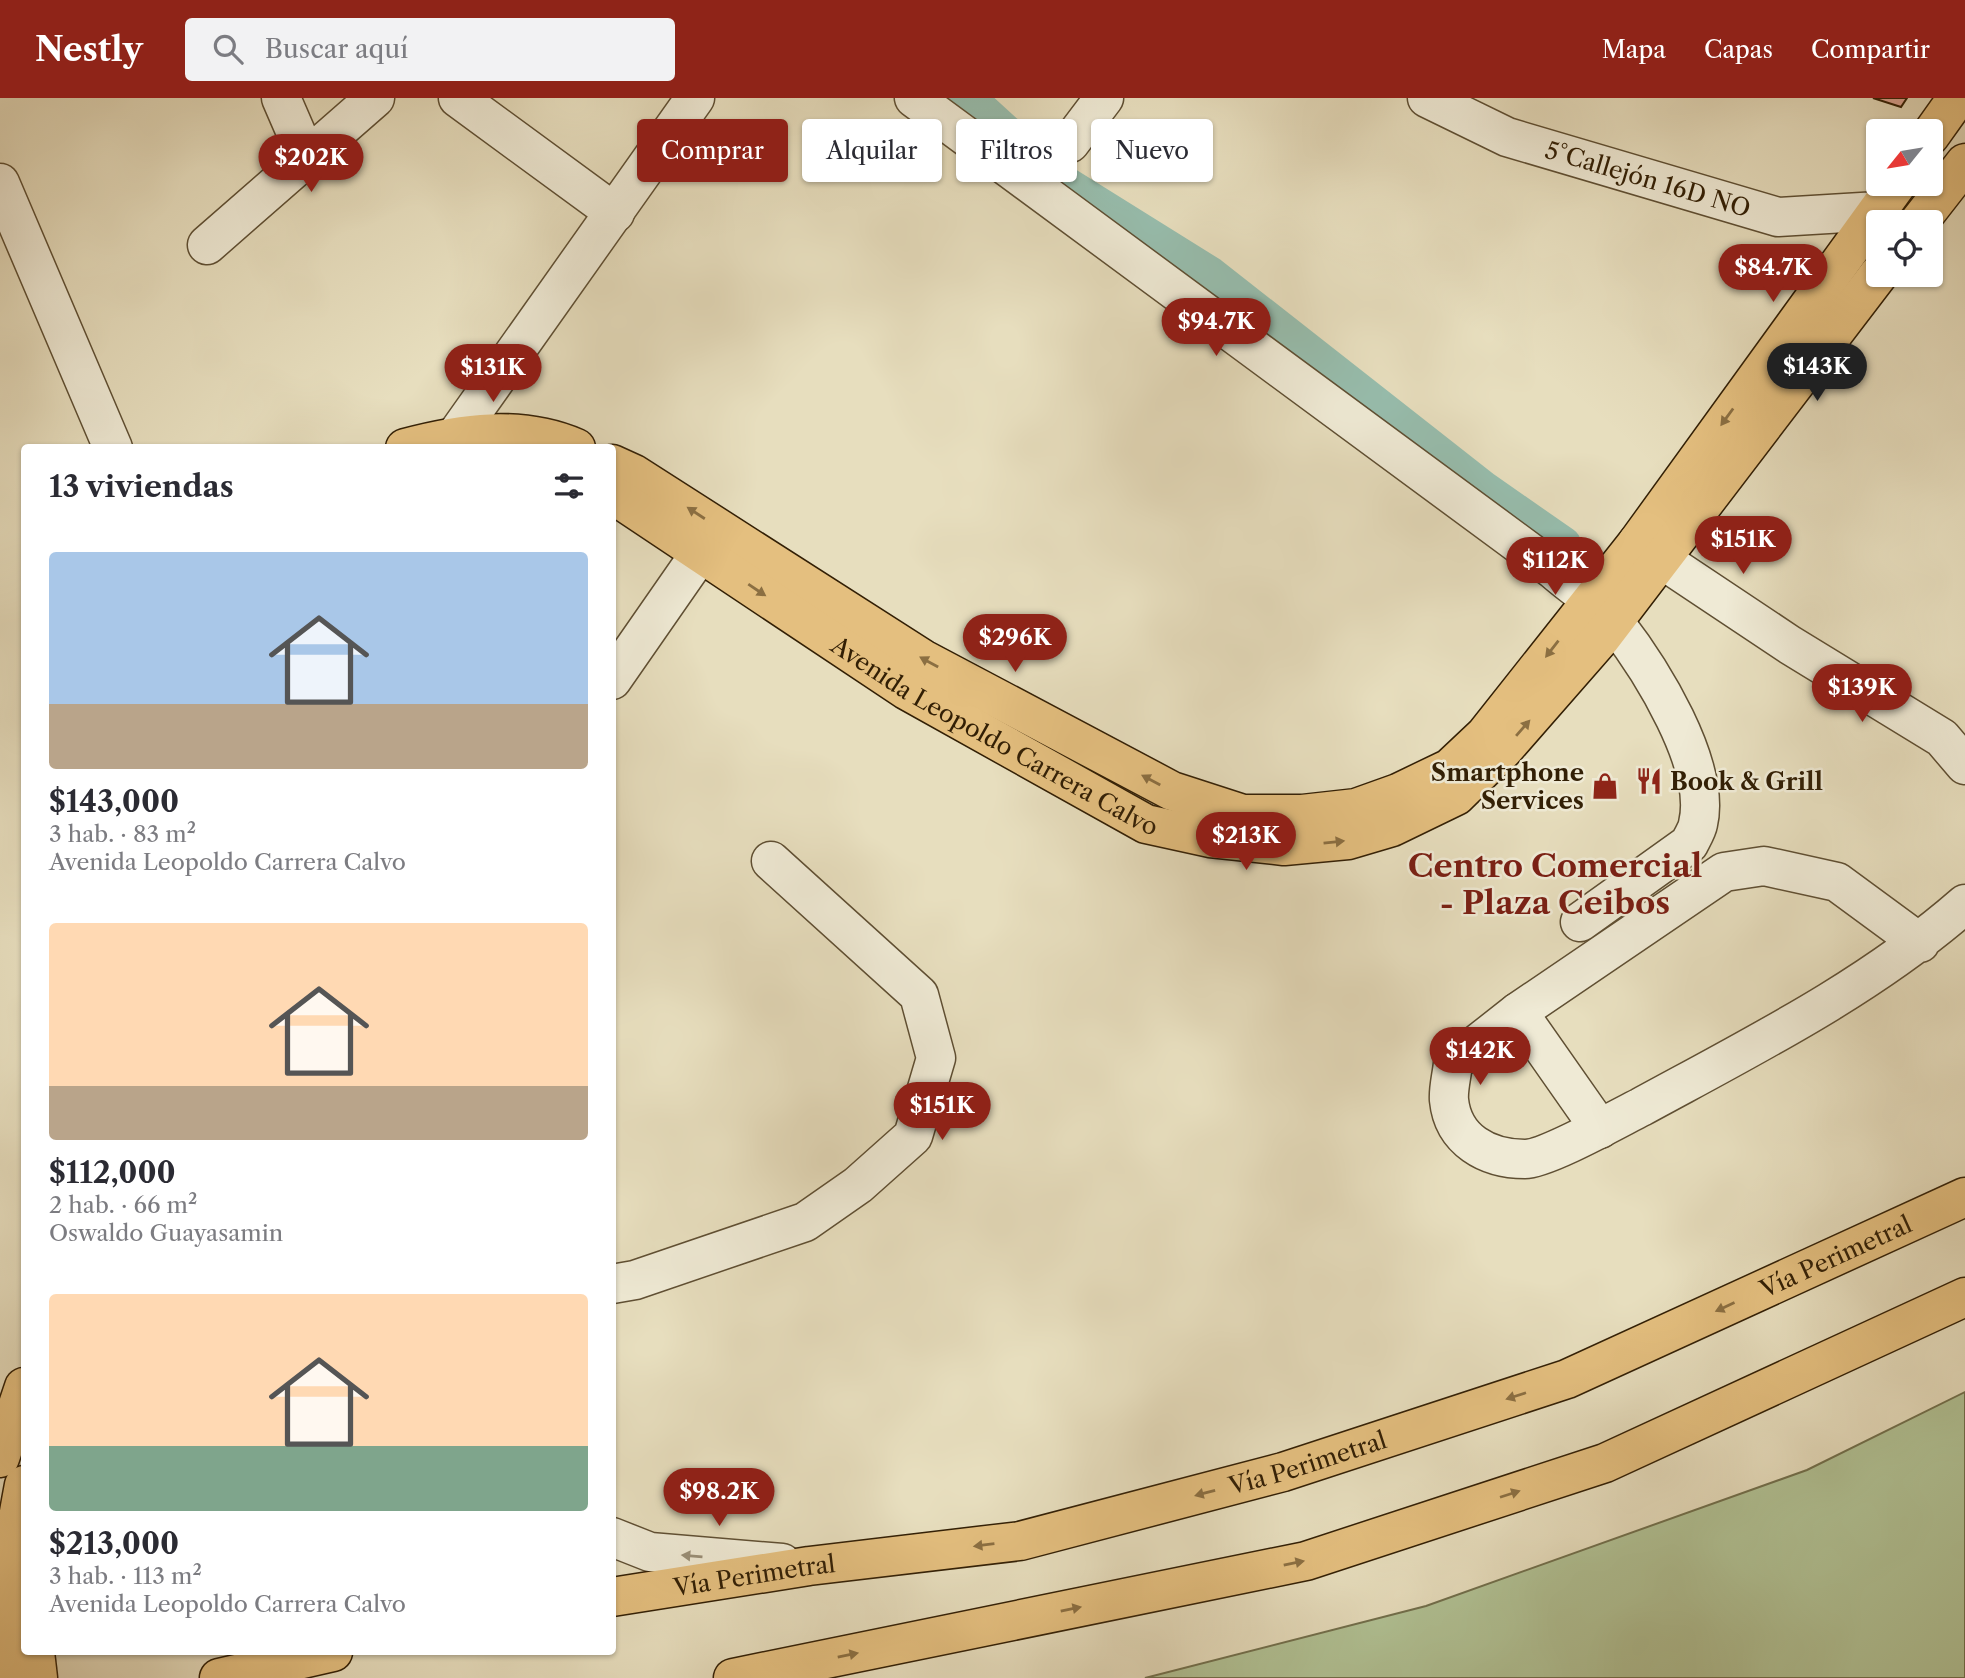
<!DOCTYPE html>
<html lang="es">
<head>
<meta charset="utf-8">
<style>
	body { margin:0; font-family:"Libre Caslon Text",serif; background:#f2f2f3; color:#2b2b33; height:100vh; display:flex; flex-direction:column; font-size:26px; white-space:nowrap }
	* { box-sizing:border-box; margin:0 }
	p { font-size:23px; color:#7c7c81 }
	.icon { flex:none; width:38px; height:38px; fill:none; stroke:currentColor; stroke-width:2; stroke-linecap:round; stroke-linejoin:round }
	.map { position:relative; flex:1; overflow:hidden }
	.details { position:absolute; left:21px; top:346px; width:595px; height:1211px; display:flex; flex-direction:column; background:#fff; border-radius:7px; box-shadow:0 2px 5px #0004 }
	.details>* { flex:none }
	.top-card { position:absolute; left:637px; top:21px; width:665px; height:63px; display:flex; gap:14px }
	.needle { width:46px; rotate:240deg }
	.tools { position:absolute; left:1866px; top:21px; display:grid; gap:14px }
	.tools a { display:grid; place-items:center; width:77px; height:77px; border-radius:7px; background:#fff; box-shadow:0 2px 5px #0004; font-size:35px }
	.price { position:absolute; translate:-50% -60px; padding:0 16px; border-radius:24px; background:#8f2418; color:#fff; font-size:23px; line-height:46px; filter:drop-shadow(0 2px 4px #0008) }
	.price::after { content:''; position:absolute; left:50%; top:42px; width:21px; height:16px; margin-left:-10px; background:inherit; clip-path:polygon(0 0,100% 0,50% 100%) }
	.price.on { background:#222; color:#fff }
	ul { padding:0; list-style:none }
	li { display:grid; align-content:center; gap:14px; height:371px; padding:0 28px }
	li span { display:grid; place-items:center; height:217px; border-radius:7px; color:#555 }
	li>.icon { margin-inline-start:auto }
	span .icon { width:126px; height:126px; fill:#fffc; stroke-width:1 }
	li b { font-size:30px }
	h2 { display:flex; justify-content:space-between; align-items:center; height:84px; padding:0 28px; font-size:30px }
	.chip { padding:0 24px; border-radius:7px; background:#fff; box-shadow:0 2px 5px #0004; font-size:24px; line-height:63px }
	.chip.on { background:#8f2418; color:#fff }
	header { display:flex; align-items:center; gap:42px; box-sizing:border-box; height:98px; padding:0 35px; background:#8f2418; color:#fff }
	header strong { font-size:33px }
	nav { display:flex; gap:38px; margin-inline-start:auto; font-size:24px }
	.search { width:490px; height:63px; background:#f2f2f3; display:flex; align-items:center; gap:18px; box-sizing:border-box; padding:0 24px; border-radius:7px; color:#7c7c81; font-size:26px }
	.map>svg:first-child { display:block }
	.green { fill:#b1c295; stroke:#72704d; stroke-width:2 }
	.lines { fill:none; stroke-linecap:round; stroke-linejoin:round }
	.canal { stroke:#97bdad; stroke-width:37 }
	.building { fill:#dea696; stroke:#321f05; stroke-width:2 }
	.minor-casing { stroke:#5f4f33; stroke-width:41 }
	.major-casing { stroke:#321f05; stroke-width:41 }
	.highway-casing { stroke:#321f05; stroke-width:41 }
	.minor { stroke:#efead5; stroke-width:38 }
	.major { stroke:#e4bf7f; stroke-width:38 }
	.highway { stroke:#e4bf7f; stroke-width:38 }
	.oneway { fill:#8b6f42 }
	.oneway2 { fill:#9a8f77 }
	.labels { text-anchor:middle; dominant-baseline:central; stroke-width:5; stroke-linejoin:round; paint-order:stroke }
	.street-label { font-size:24px; fill:#321f05; stroke:#efead5 }
	.poi-label { font-size:24px; font-weight:bold; fill:#321f05; stroke:#efead5; text-anchor:end }
	.district-label { font-size:32px; font-weight:bold; fill:#7a1f14; stroke:#efead5 }
</style>
</head>
<body>
<header>
<strong>Nestly</strong>
<div class="search"><svg class="icon" aria-label="search" viewBox="0 0 24 24"><circle cx="10" cy="10" r="6"/><path d="M15 15l6 6"/></svg>Buscar aquí</div>
<nav><a>Mapa</a><a>Capas</a><a>Compartir</a></nav>
</header>
<div class="map">
<svg width="1965" height="1580" viewBox="0 0 1965 1580">
	<rect width="100%" height="100%" fill="#e7debe"/>
	<filter id="stains"><feTurbulence type="fractalNoise" baseFrequency=".00286" numOctaves="4"/><feColorMatrix values="0 0 0 0 .2 0 0 0 0 .09 0 0 0 0 .02 0 0 0 .5 -.17"/></filter>
	<radialGradient id="worn" r=".72"><stop offset=".6" stop-color="#630" stop-opacity="0"/><stop offset="1" stop-color="#630" stop-opacity=".3"/></radialGradient>
	<path class="green" d="M1965,1294v286h-820l281,-72 381,-136z"/>
	<g class="lines">
		<path class="canal" d="M967,0l89,81 154,96 274,215 79,55"/>
	</g>
	<path class="building" d="M1873,0h34l-6,9z"/>
	<g class="lines">
		<defs>
			<g id="minor">
				<path d="M281,0l26,60"/>
				<path d="M458,0l157,115"/>
				<path d="M914,0l640,472c19,17 45,33 61,53 35,45 97,142 83,201 -1,6 -6,14 -9,20l-109,78"/>
				<path id="s1" d="M1427,0l80,39 271,80 100,-6"/>
				<path d="M1070,45l34,-45"/>
				<path d="M0,85l113,265"/>
				<path d="M207,147l168,-147"/>
				<path d="M457,336l238,-336"/>
				<path d="M1637,445l153,102 152,93 23,27"/>
				<path d="M612,582l89,-128"/>
				<path d="M1920,845l-83,-61 -73,-16 -40,6 -206,140 -65,51c-1,12 -5,26 -4,37 4,40 38,59 76,59 21,0 94,-41 116,-52 112,-61 228,-119 324,-203"/>
				<path d="M1518,914l82,117"/>
				<path d="M612,1186l23,-4 170,-58 53,-37 55,-49 23,-78 -17,-63 -148,-134"/>
				<path d="M612,1439l38,15 132,11"/>
			</g>
			<g id="major">
				<path d="M1930,38l27,-38"/>
				<path d="M1919,124l46,-59"/>
				<path d="M405,350c56,-15 116,-24 171,0"/>
				<path d="M612,366l22,10 289,185 249,132 71,23h59l54,-6 42,-15 52,-25 35,-33 152,-192 260,-359"/>
				<path id="s2" d="M612,396l294,196 240,134 64,14 74,8 64,-6 44,-13 64,-31 47,-46 98,-112 277,-363"/>
				<path d="M35,1554l3,26"/>
				<path d="M1,1580c-1,-66 11,-128 23,-193"/>
			</g>
			<g id="highway">
				<path d="M0,1360l24,-71"/>
				<path id="s3" d="M612,1499l197,-31 211,-25 263,-69 284,-93 398,-182"/>
				<path d="M219,1580l114,-26"/>
				<path d="M733,1580l573,-117 299,-98 360,-166"/>
			</g>
		</defs>
		<use href="#minor" class="minor-casing"/>
		<use href="#major" class="major-casing"/>
		<use href="#highway" class="highway-casing"/>
		<use href="#minor" class="minor"/>
		<use href="#major" class="major"/>
		<use href="#highway" class="highway"/>
	</g>
	<defs><path id="oneway-solid" d="M-6-.8H1V-3.2L6.5 0L1 3.2V.8H-6Z" transform="scale(1.75)"/></defs>
	<g class="oneway">
		<use href="#oneway-solid" transform="translate(1727 319) rotate(126)"/>
		<use href="#oneway-solid" transform="translate(696 415) rotate(-147)"/>
		<use href="#oneway-solid" transform="translate(757 492) rotate(34)"/>
		<use href="#oneway-solid" transform="translate(1552 551) rotate(128)"/>
		<use href="#oneway-solid" transform="translate(929 564) rotate(-151)"/>
		<use href="#oneway-solid" transform="translate(1523 630) rotate(-49)"/>
		<use href="#oneway-solid" transform="translate(1151 682) rotate(-152)"/>
		<use href="#oneway-solid" transform="translate(1334 744) rotate(-6)"/>
		<use href="#oneway-solid" transform="translate(1725 1209) rotate(155)"/>
		<use href="#oneway-solid" transform="translate(1516 1298) rotate(162)"/>
		<use href="#oneway-solid" transform="translate(1205 1395) rotate(165)"/>
		<use href="#oneway-solid" transform="translate(1510 1396) rotate(-18)"/>
		<use href="#oneway-solid" transform="translate(984 1447) rotate(173)"/>
		<use href="#oneway-solid" transform="translate(1294 1465) rotate(-12)"/>
		<use href="#oneway-solid" transform="translate(1071 1511) rotate(-12)"/>
		<use href="#oneway-solid" transform="translate(848 1557) rotate(-12)"/>
	</g>
	<use class="oneway2" href="#oneway-solid" transform="translate(692 1458) rotate(-175)"/>
	<defs>
		<symbol id="restaurant-bare" viewBox="-9 -9 18 18"><path d="M-5-6h1v4h1v-4h1v4h1v-4h1v5L-1.5 .5V6h-2V.5L-5-1ZM5-6V6H3V1.5H1.5Q1.5-4 5-6Z" fill="#8f2418" stroke="#efead5" stroke-width="2.5" paint-order="stroke"/></symbol>
		<symbol id="shop-bare" viewBox="-9 -9 18 18"><path d="M-5-2.5h2.3a2.7 3.5 0 0 1 5.4 0H5L5.5 6h-11ZM-1.5-2.5h3a1.5 2.3 0 0 0-3 0Z" fill="#8f2418" stroke="#efead5" stroke-width="2.5" paint-order="stroke"/></symbol>
	</defs>
	<g fill-rule="evenodd">
		<use href="#restaurant-bare" x="1630" y="664" width="38" height="38"/>
		<use href="#shop-bare" x="1586" y="669" width="38" height="38"/>
	</g>
	<g class="labels">
		<g class="street-label">
			<text stroke="none"><textPath href="#s1" startOffset="236">5°Callejón 16D NO</textPath></text>
			<text stroke="none"><textPath href="#s2" startOffset="453">Avenida Leopoldo Carrera Calvo</textPath></text>
			<text stroke="none"><textPath href="#s3" startOffset="1278">Vía Perimetral</textPath></text>
			<text stroke="none"><textPath href="#s3" startOffset="710">Vía Perimetral</textPath></text>
			<text stroke="none"><textPath href="#s3" startOffset="144">Vía Perimetral</textPath></text>
		</g>
		<g class="poi-label">
			<text x="1584" y="674">Smartphone<tspan x="1584" dy="28">Services</tspan></text>
			<text x="1670" y="683" text-anchor="start">Book &amp; Grill</text>
		</g>
		<g class="district-label">
			<text x="1555" y="767">Centro Comercial<tspan x="1555" dy="37">- Plaza Ceibos</tspan></text>
		</g>
	</g>
	<rect width="100%" height="100%" filter="url(#stains)"/>
	<rect width="100%" height="100%" fill="url(#worn)"/>
</svg>
<div class="tools">
<a><svg class="needle" viewBox="-14 -14 28 28"><path d="M0-13l5 13h-10z" fill="#e53935"/><path d="M0 13l5-13h-10z" fill="#7c7c81"/></svg></a>
<a><svg class="icon" aria-label="locate" viewBox="0 0 24 24"><circle cx="12" cy="12" r="6"/><path d="M12 2v4M12 18v4M2 12h4M18 12h4"/></svg></a>
</div>
<b class="price" style="left:311px;top:96px">$202K</b>
<b class="price" style="left:1773px;top:206px">$84.7K</b>
<b class="price" style="left:1216px;top:260px">$94.7K</b>
<b class="price on" style="left:1817px;top:305px">$143K</b>
<b class="price" style="left:493px;top:306px">$131K</b>
<b class="price" style="left:1743px;top:478px">$151K</b>
<b class="price" style="left:1555px;top:499px">$112K</b>
<b class="price" style="left:1015px;top:576px">$296K</b>
<b class="price" style="left:1862px;top:626px">$139K</b>
<b class="price" style="left:1246px;top:774px">$213K</b>
<b class="price" style="left:1480px;top:989px">$142K</b>
<b class="price" style="left:942px;top:1044px">$151K</b>
<b class="price" style="left:719px;top:1430px">$98.2K</b>
<div class="top-card">
<a class="chip on">Comprar</a>
<a class="chip">Alquilar</a>
<a class="chip">Filtros</a>
<a class="chip">Nuevo</a>
</div>
<section class="details">
<h2>13 viviendas<svg class="icon" aria-label="filters" viewBox="0 0 24 24"><path d="M4 7h16M4 17h16"/><circle cx="9" cy="7" r="2"/><circle cx="15" cy="17" r="2"/></svg></h2>
<ul>
<li><span style="background:linear-gradient(#a9c7e8 70%,#b9a48a 0)"><svg class="icon" aria-label="home" viewBox="0 0 24 24"><path d="M3 11l9-7 9 7M6 9v11h12V9"/></svg></span><div><b>$143,000</b><p>3 hab. · 83 m²</p><p>Avenida Leopoldo Carrera Calvo</p></div></li>
<li><span style="background:linear-gradient(#ffd9b3 75%,#b9a48a 0)"><svg class="icon" aria-label="home" viewBox="0 0 24 24"><path d="M3 11l9-7 9 7M6 9v11h12V9"/></svg></span><div><b>$112,000</b><p>2 hab. · 66 m²</p><p>Oswaldo Guayasamin</p></div></li>
<li><span style="background:linear-gradient(#ffd9b3 70%,#7fa58c 0)"><svg class="icon" aria-label="home" viewBox="0 0 24 24"><path d="M3 11l9-7 9 7M6 9v11h12V9"/></svg></span><div><b>$213,000</b><p>3 hab. · 113 m²</p><p>Avenida Leopoldo Carrera Calvo</p></div></li>
</ul>
</section>
</div>
</body>
</html>
